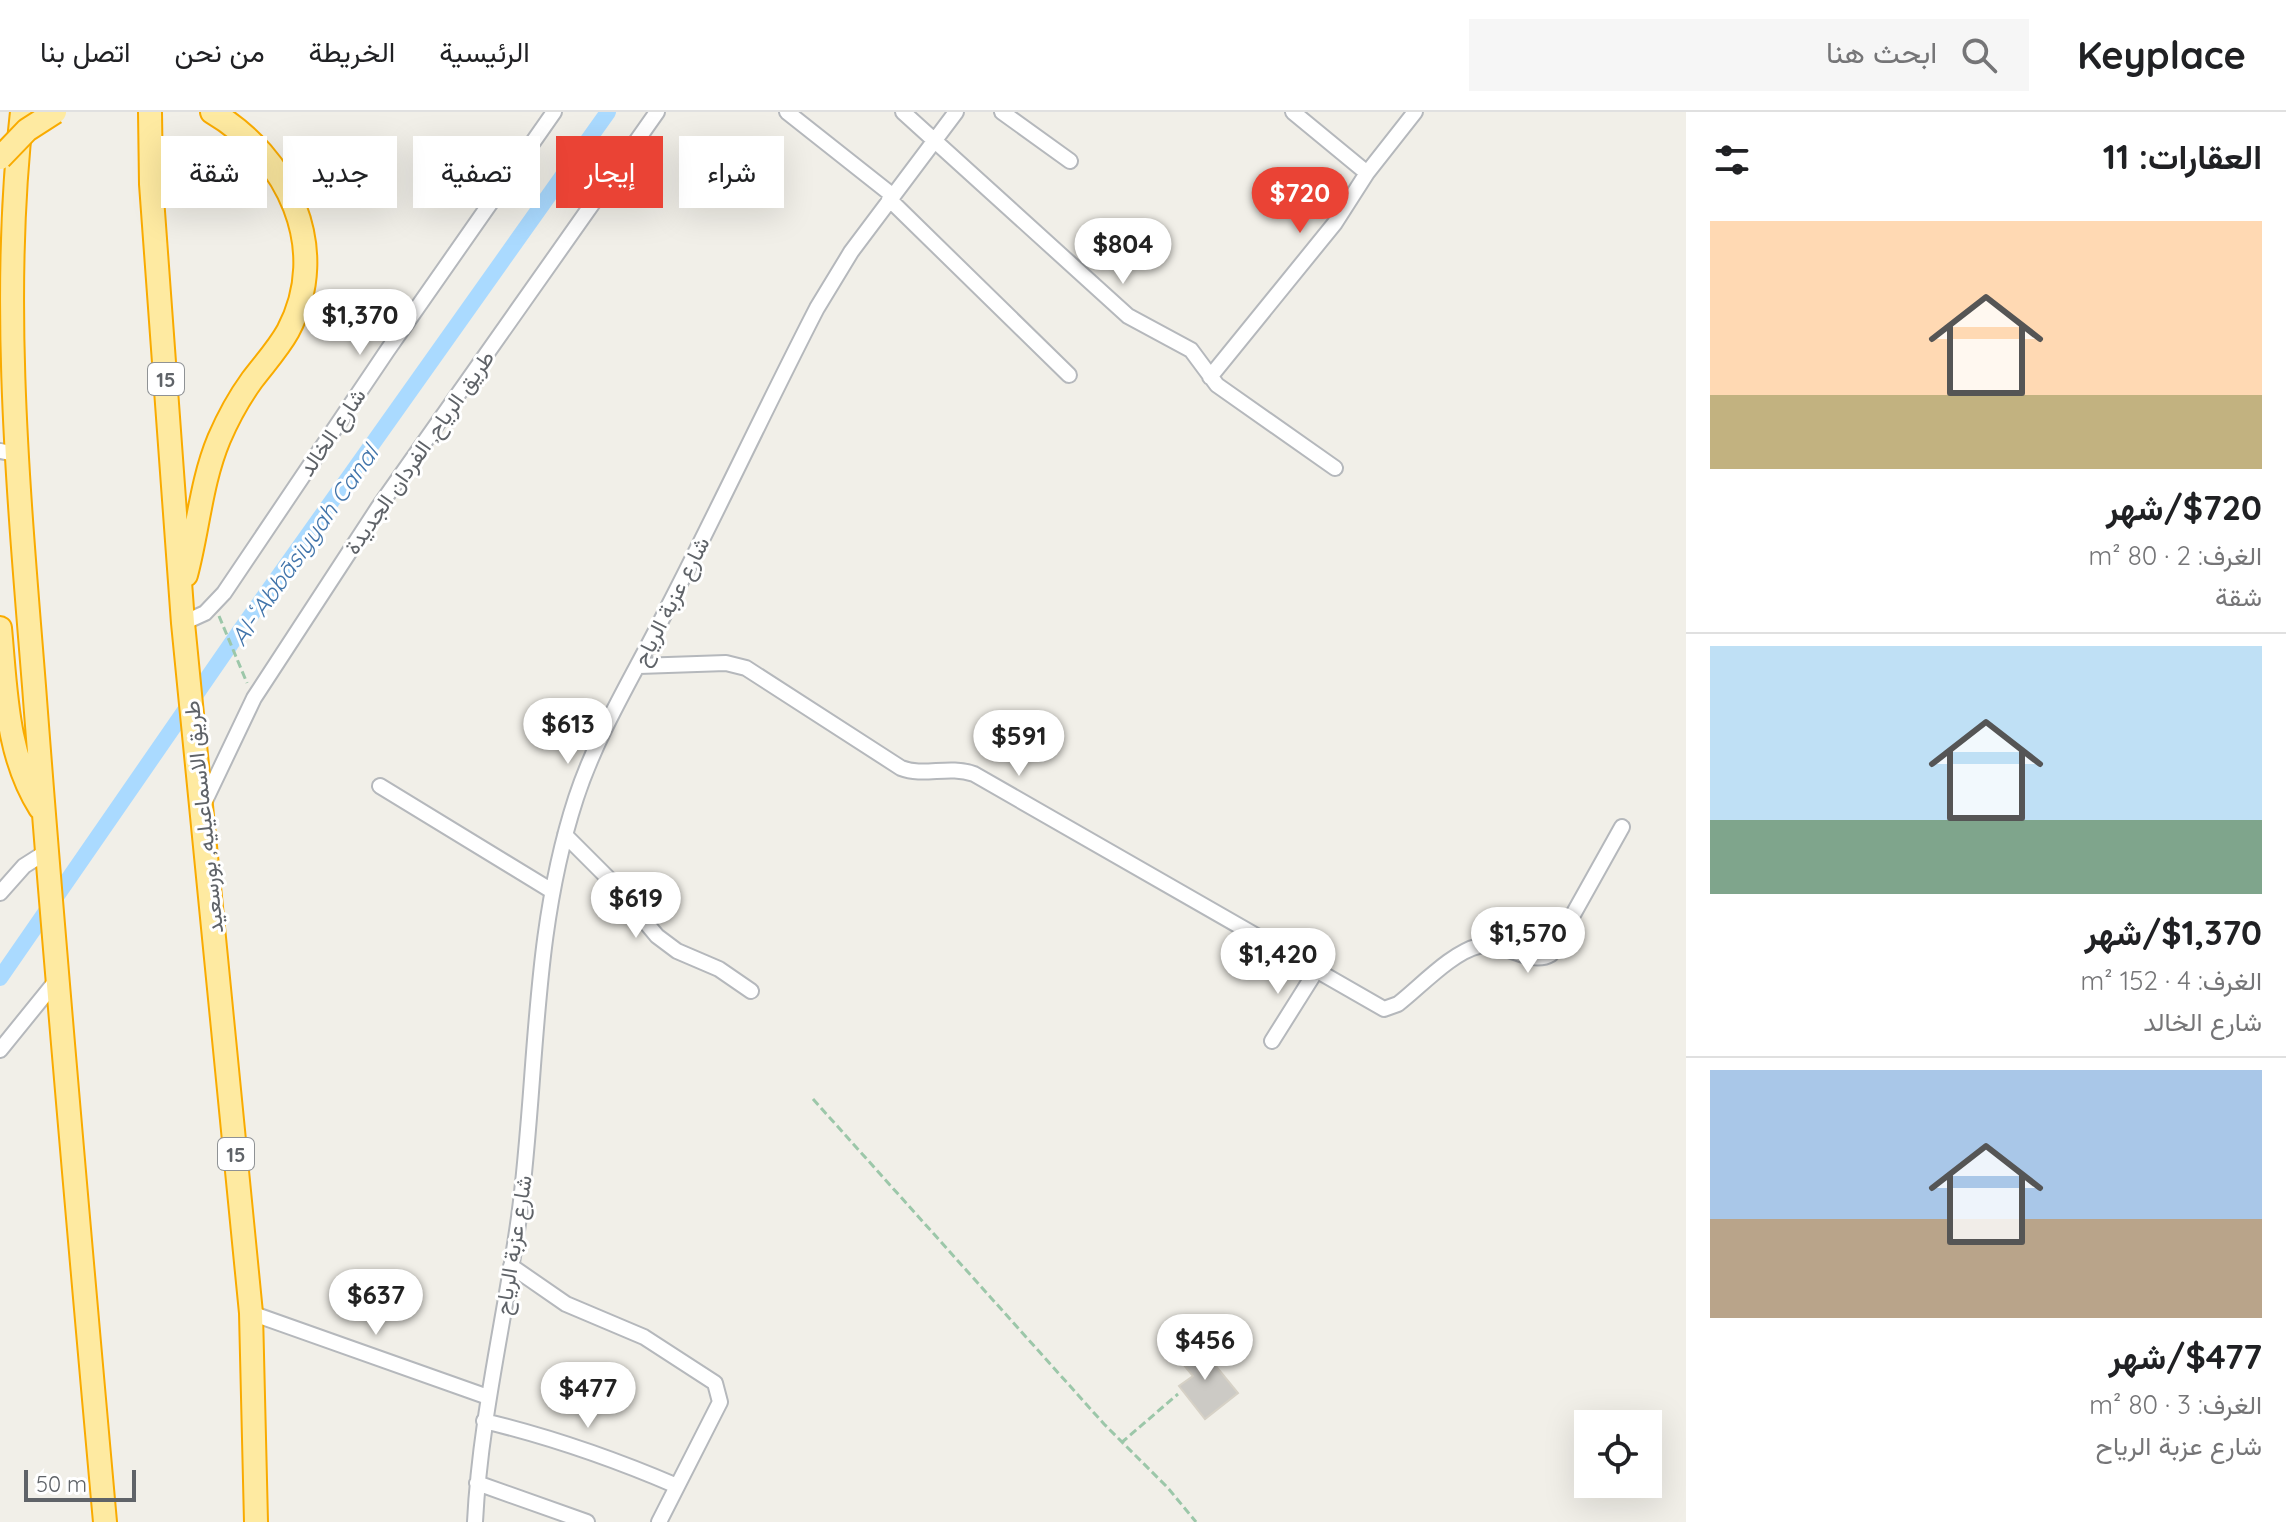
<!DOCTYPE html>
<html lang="ar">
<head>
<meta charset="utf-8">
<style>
	body { margin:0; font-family:Quicksand,Vazirmatn,sans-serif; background:#f6f6f6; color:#202124; direction:rtl; height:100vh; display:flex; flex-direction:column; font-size:30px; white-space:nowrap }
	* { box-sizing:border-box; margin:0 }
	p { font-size:26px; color:#757577 }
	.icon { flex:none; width:44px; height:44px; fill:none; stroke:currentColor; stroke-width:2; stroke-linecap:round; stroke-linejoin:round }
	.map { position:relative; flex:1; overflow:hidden; direction:ltr }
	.details { display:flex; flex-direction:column; background:#fff; width:600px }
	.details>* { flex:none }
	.guide { position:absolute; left:24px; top:24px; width:760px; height:72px; direction:rtl; display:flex; gap:16px }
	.controls { position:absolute; left:1574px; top:1298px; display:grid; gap:16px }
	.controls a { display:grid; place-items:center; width:88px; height:88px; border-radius:0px; background:#fff; box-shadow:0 8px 32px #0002; font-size:40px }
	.scale { position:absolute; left:24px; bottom:20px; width:112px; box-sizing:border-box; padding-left:8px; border:4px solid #5f6368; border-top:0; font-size:22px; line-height:28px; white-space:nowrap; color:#5f6368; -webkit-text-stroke:6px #fff; paint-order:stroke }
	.price { position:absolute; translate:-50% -68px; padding:0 18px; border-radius:28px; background:#fff; color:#222; font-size:26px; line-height:52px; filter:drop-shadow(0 2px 4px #0008) }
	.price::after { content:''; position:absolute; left:50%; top:48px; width:24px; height:18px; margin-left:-12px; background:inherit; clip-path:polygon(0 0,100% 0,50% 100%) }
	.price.selected { background:#ea4335; color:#fff }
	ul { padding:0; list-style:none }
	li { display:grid; align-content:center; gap:16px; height:424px; padding:0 24px }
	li+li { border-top:2px solid #e0e0e0 }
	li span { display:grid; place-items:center; height:248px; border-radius:0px; color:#555 }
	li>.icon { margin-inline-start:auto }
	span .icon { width:144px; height:144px; fill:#fffc; stroke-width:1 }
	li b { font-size:34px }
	h2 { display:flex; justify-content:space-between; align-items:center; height:96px; padding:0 24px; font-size:34px }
	.chip { padding:0 28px; border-radius:0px; background:#fff; box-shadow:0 8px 32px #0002; font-size:28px; line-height:72px }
	.chip.selected { background:#ea4335; color:#fff }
	header { display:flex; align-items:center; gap:48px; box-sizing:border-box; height:112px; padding:0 40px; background:#fff; border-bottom:2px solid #e0e0e0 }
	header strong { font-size:38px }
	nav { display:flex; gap:44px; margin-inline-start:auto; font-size:28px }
	.search { width:560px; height:72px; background:#f6f6f6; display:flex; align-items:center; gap:20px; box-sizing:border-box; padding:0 28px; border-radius:0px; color:#757577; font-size:30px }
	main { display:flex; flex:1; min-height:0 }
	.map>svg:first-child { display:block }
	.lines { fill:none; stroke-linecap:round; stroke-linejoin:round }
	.canal { stroke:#aadaff; stroke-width:16 }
	.building { fill:#cccac5; stroke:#d6d1c6; stroke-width:2 }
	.minor-casing { stroke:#b5b8bc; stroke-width:18 }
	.trunk-casing { stroke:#f9ab00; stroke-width:26 }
	.path { stroke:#9cc7a9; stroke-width:3; stroke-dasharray:8 4; stroke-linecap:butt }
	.minor { stroke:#fff; stroke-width:14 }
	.trunk { stroke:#feeaa1; stroke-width:22 }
	.trunk-bridge-casing { stroke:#f9ab00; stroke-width:26; stroke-linecap:butt }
	.trunk-bridge { stroke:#feeaa1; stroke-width:22 }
	.labels { text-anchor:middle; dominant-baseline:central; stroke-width:6; stroke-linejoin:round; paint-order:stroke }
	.shield { fill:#fff; stroke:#8f9295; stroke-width:2 }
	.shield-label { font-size:20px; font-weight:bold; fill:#5f6368 }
	.street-label { font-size:22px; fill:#5f6368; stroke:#fff }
	.water-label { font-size:24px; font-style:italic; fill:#4174aa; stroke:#fff }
</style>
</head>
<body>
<header>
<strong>Keyplace</strong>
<div class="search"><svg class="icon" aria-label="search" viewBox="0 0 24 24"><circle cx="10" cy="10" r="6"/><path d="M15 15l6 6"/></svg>ابحث هنا</div>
<nav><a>الرئيسية</a><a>الخريطة</a><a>من نحن</a><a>اتصل بنا</a></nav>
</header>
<main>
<section class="details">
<h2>العقارات: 11<svg class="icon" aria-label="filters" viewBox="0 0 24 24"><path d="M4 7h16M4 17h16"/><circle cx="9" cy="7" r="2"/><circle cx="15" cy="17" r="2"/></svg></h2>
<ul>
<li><span style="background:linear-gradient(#ffd9b3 70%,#c2b280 0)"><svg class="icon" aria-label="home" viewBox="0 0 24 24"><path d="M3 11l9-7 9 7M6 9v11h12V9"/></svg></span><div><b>$720/شهر</b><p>الغرف: 2 · 80 m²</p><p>شقة</p></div></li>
<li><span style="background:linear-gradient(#bfe0f5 70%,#7fa58c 0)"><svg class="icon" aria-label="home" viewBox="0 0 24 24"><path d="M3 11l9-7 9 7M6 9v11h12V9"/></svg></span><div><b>$1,370/شهر</b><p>الغرف: 4 · 152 m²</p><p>شارع الخالد</p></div></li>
<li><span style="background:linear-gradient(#a9c7e8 60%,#b9a48a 0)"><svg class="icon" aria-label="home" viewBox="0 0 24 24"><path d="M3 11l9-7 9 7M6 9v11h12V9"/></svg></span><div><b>$477/شهر</b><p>الغرف: 3 · 80 m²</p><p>شارع عزبة الرياح</p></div></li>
</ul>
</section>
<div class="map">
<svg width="1686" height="1410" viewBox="0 0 1686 1410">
	<rect width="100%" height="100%" fill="#f1efe8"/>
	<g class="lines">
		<path class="canal" d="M0,866l244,-353 364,-513"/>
	</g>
	<path class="building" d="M1197,1231l41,50 -33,26 -26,-33 14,-10 -15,-18z"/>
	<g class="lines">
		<defs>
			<path id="minor" d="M787,0l105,83
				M903,0l225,204 63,34 26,35 118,83
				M1002,0l68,49
				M1293,0l74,61
				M889,87l180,176
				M1210,265l125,-154 32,-50 48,-61
				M0,339l16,3
				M183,511l22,-10 19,-20 163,-242 167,-239
				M639,554l87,-3 20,5 155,100c23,9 47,-3 73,6l410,235 14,-5c22,-17 54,-52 81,-58 24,-6 51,21 72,8l71,-127
				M380,674l172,105
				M204,691l50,-105 124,-190 279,-396
				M565,723l47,47 45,54 20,15 42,18 32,22
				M0,781l24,-27 22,-14
				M1272,929l44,-70
				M0,938l56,-69
				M511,1154l55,38 78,33 71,46 5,19 -61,120
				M251,1201l237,84
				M484,1309c67,16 130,38 193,65
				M477,1371l110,39
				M475,1410c5,-103 30,-203 44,-305 19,-142 12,-281 57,-419 22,-67 61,-128 92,-191 51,-99 98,-200 149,-299l34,-56 105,-140"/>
			<path id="trunk" d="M22,0c-22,188 -3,386 12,574 21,279 46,558 71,836
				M150,0l1,72 32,439 68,690 5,209
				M186,463c12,-45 15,-93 33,-136 9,-21 20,-41 33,-59 12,-16 26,-31 36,-49 44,-83 -1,-175 -76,-219
				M0,516c6,62 6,126 40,180"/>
		</defs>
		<use href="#minor" class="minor-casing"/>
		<use href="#trunk" class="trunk-casing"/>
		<path class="path" d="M219,504l28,67
			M813,987l291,325 64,64 28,34
			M1121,1331l57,-49"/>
		<use href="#minor" class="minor"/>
		<use href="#trunk" class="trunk"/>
		<defs>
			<path id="trunk-bridge" d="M0,46l27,-28 28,-18"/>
		</defs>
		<use href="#trunk-bridge" class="trunk-bridge-casing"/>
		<use href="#trunk-bridge" class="trunk-bridge"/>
	</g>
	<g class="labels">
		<g class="shield">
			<rect x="148" y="251" width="36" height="32" rx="6"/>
			<rect x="218" y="1026" width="36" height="32" rx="6"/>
		</g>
		<g class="shield-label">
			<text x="166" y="267">15</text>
			<text x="236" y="1042">15</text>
		</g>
		<g class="street-label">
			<text transform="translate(332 320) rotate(-56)">شارع الخالد</text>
			<text transform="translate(419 340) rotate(-55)">طريق الرياح, الفردان الجديدة</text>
			<text transform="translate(671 489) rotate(-63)">شارع عزبة الرياح</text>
			<text transform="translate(203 705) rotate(-96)">طريق الاسماعيليه, بورسعيد</text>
			<text transform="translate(513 1133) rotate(-81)">شارع عزبة الرياح</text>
		</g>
		<g class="water-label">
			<text transform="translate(304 433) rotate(-55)">Al-ʿAbbāsiyyah Canal</text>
		</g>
	</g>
</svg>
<div class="controls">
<a><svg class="icon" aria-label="locate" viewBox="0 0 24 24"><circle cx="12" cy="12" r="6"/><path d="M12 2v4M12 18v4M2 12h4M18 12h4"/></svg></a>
</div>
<div class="scale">50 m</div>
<b class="price selected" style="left:1300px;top:123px">$720</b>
<b class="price" style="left:1123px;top:174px">$804</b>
<b class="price" style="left:360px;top:245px">$1,370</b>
<b class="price" style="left:568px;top:654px">$613</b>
<b class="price" style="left:1019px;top:666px">$591</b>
<b class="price" style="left:636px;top:828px">$619</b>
<b class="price" style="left:1528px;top:863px">$1,570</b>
<b class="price" style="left:1278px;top:884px">$1,420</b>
<b class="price" style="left:376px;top:1225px">$637</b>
<b class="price" style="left:1205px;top:1270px">$456</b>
<b class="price" style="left:588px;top:1318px">$477</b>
<div class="guide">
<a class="chip">شراء</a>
<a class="chip selected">إيجار</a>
<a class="chip">تصفية</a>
<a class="chip">جديد</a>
<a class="chip">شقة</a>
</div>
</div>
</main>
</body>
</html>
